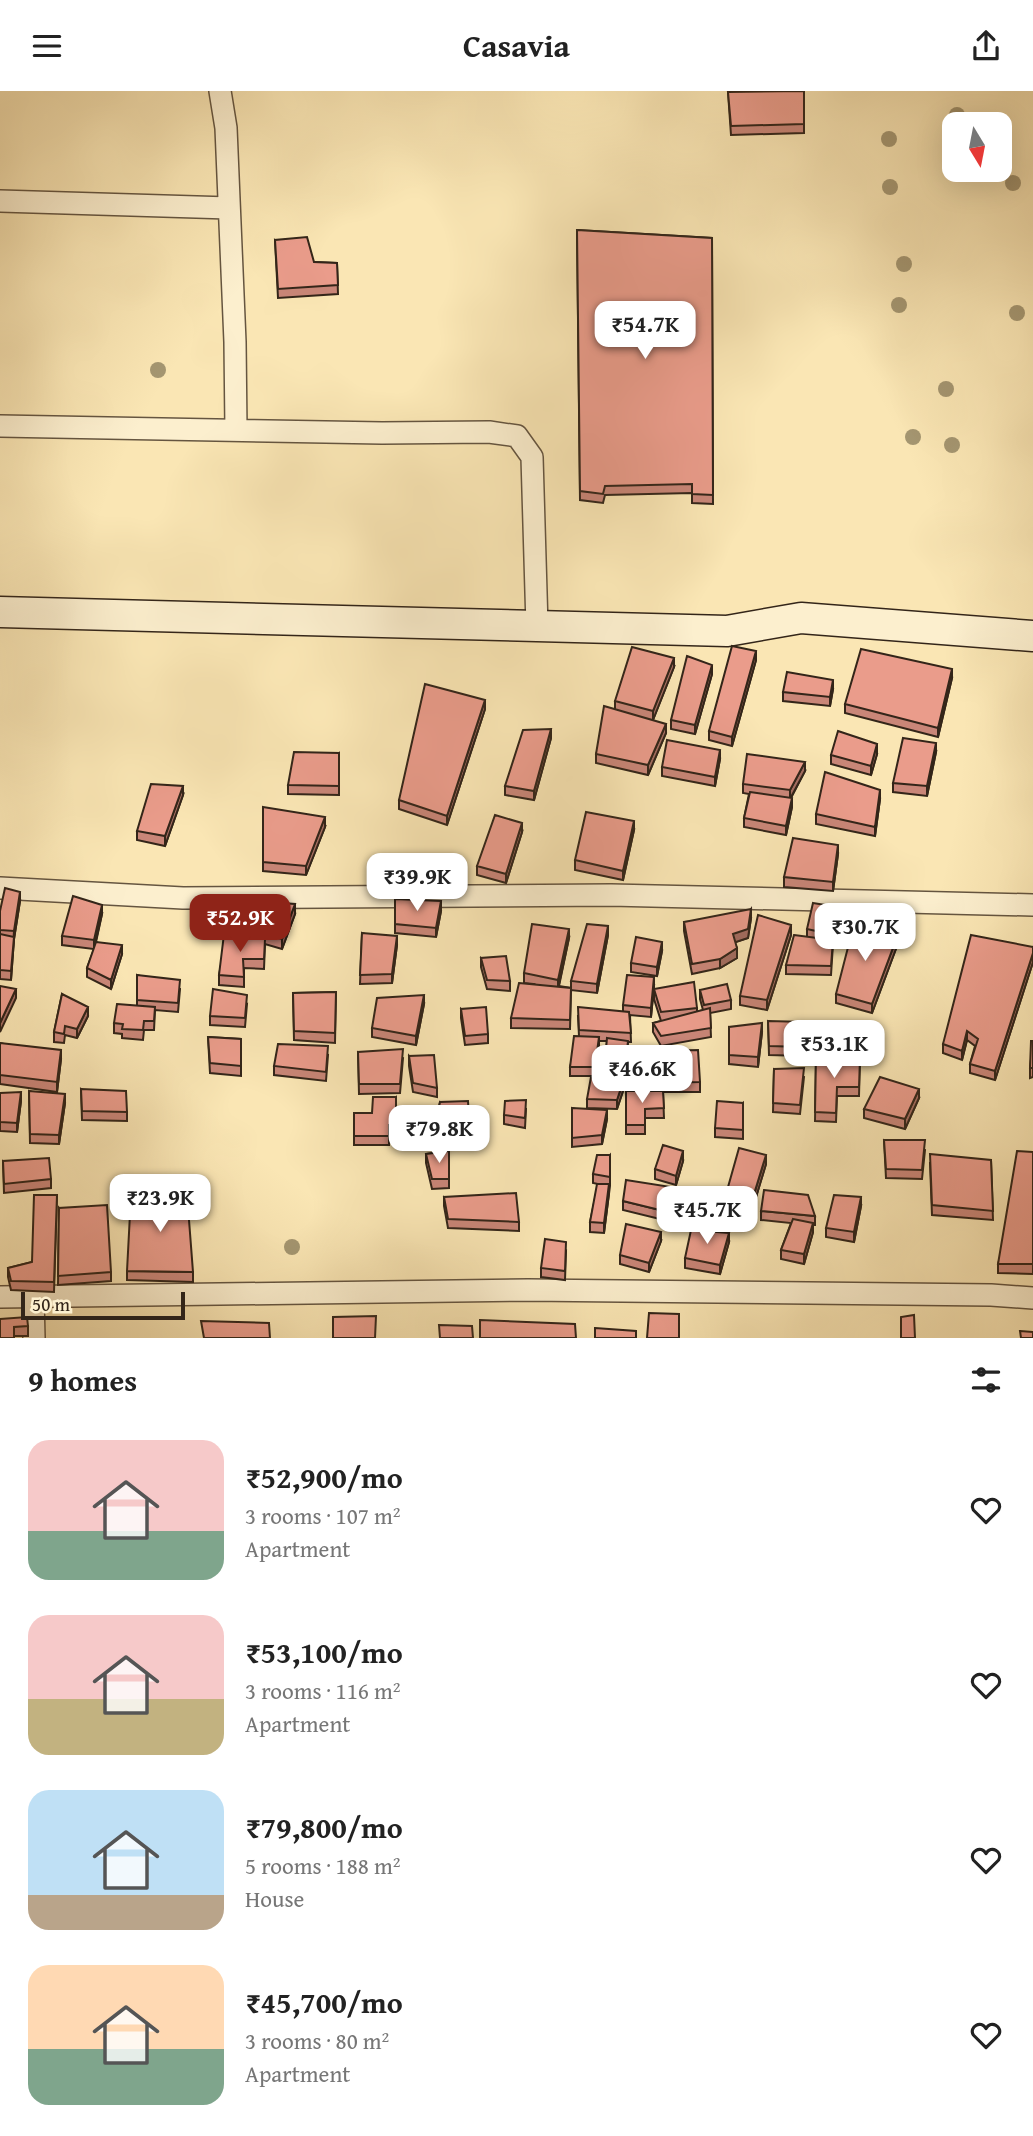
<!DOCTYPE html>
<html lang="en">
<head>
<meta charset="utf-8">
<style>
	body { margin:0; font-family:"Gentium Book Plus",serif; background:#f6f6f6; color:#222; height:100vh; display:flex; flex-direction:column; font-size:26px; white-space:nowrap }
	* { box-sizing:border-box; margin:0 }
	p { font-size:23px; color:#767676 }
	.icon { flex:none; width:38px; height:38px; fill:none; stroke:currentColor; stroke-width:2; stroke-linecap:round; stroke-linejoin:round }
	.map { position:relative; height:1247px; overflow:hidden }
	.details { display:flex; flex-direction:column; background:#fff; flex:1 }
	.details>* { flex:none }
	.needle { width:46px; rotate:170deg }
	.buttons { position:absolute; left:942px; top:21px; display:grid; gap:14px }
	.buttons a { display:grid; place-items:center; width:70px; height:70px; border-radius:14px; background:#fff; box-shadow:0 7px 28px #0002; font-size:35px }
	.scale { position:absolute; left:21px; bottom:18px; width:164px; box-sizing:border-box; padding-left:7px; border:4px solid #332519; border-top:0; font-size:19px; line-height:24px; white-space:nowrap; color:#332519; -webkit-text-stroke:5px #fcefce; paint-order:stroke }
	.price { position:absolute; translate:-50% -60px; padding:0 16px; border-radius:14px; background:#fff; color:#222; font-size:23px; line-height:46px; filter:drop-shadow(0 2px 4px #0008) }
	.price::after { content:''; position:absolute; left:50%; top:42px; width:21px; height:16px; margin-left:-10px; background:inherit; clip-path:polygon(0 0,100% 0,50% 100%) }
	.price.active { background:#8f2418; color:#fff }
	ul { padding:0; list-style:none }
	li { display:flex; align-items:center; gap:21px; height:175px; padding:0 28px }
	li span { display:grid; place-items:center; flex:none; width:196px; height:140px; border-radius:21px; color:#555 }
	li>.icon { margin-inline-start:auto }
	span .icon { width:84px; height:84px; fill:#fffc; stroke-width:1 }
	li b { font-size:30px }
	h2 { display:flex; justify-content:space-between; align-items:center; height:84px; padding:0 28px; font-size:30px }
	header { display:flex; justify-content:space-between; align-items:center; height:91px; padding:0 28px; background:#fff; font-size:32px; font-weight:700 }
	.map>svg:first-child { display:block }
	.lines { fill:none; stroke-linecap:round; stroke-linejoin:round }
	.street-casing { stroke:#655540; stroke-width:24 }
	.secondary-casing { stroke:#332519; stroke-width:33 }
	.street { stroke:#fcefce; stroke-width:21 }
	.secondary { stroke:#fcefce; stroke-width:30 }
	.tree { fill:#a49671 }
	.wall { fill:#c98678; stroke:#332519; stroke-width:2 }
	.shaded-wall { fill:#a46d61; stroke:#332519; stroke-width:2 }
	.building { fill:#ea9c8b; stroke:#332519; stroke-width:2 }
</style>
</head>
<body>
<header><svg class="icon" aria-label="menu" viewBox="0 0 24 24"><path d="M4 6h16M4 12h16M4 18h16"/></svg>Casavia<svg class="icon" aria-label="share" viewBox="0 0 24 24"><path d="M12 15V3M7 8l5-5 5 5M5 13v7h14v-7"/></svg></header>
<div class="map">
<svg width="1033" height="1247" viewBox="0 0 1033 1247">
	<rect width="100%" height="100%" fill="#fae6b4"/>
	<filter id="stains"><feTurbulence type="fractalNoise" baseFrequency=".00286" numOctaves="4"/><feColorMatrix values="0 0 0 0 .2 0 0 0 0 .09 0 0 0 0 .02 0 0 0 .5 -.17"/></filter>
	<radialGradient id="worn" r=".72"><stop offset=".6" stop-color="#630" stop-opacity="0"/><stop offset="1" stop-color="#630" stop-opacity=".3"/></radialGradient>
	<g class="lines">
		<defs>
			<path id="street" d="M220,0l6,37 9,214 1,88
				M0,110l229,7
				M0,335l382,7 107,-1 28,4 15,21 5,169
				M0,797l183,10 428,-3 422,10
				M0,1206l528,-7 463,5 42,3
				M33,1206l1,41"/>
			<path id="secondary" d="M0,521l727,19 74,-13 232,18"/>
		</defs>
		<use href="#street" class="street-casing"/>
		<use href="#secondary" class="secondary-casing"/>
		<use href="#street" class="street"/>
		<use href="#secondary" class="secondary"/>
	</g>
	<g class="tree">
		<circle cx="957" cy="24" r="8"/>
		<circle cx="889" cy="48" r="8"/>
		<circle cx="1013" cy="92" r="8"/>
		<circle cx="890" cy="96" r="8"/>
		<circle cx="904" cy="173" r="8"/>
		<circle cx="899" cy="214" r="8"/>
		<circle cx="1017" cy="222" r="8"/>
		<circle cx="158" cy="279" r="8"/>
		<circle cx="946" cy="298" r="8"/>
		<circle cx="913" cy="346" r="8"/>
		<circle cx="952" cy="354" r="8"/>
		<circle cx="292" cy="1156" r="8"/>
	</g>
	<path class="wall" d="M804,0v42l-73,2 -3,-43z
		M577,139l135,8 1,266 -21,-1v-10l-87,2 -2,8 -23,-3z
		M275,149l39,22 23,1 1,31 -60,4z
		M756,569l-24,86 -23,-6v-9z
		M674,576l-21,53 13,13 -18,42 -52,-12v-9l19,-45v-8z
		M712,583l-17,60 -24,-5v-9z
		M952,587l-14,59 -93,-24v-9z
		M833,598l-3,17 -47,-5v-9z
		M485,618l-38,116 -48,-16v-9z
		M551,647l-17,62 -29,-5v-9z
		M936,661l-9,44 -34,-4v-9z
		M339,662v42l-51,-1v-9z
		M877,663l-6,21 -40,-11v-9z
		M720,668l-5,27 -53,-10v-9z
		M805,680l-14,27 1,9 -6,28 -42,-8v-9l5,-24 -6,-1v-9z
		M183,704l-18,51 -28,-6v-9z
		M880,708l-5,37 -59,-12v-10z
		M325,736l-19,48 -43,-4v-9z
		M634,739l-11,50 -48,-10v-10z
		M522,741l-16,51 -29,-8v-9z
		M838,763l-5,37 -49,-4v-10z
		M395,808l46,12 -5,26 -41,-4z
		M20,810l-6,38 -3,41 -11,-1v-68z
		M102,823l-6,28 26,12 -11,35 -24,-12v-9l7,-19 -32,-4v-9z
		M295,823l-13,35 -17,-5 -1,25 -20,-1v19l-25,-2v-10l8,-41v-9z
		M751,827l-3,20 -13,4 2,16 -17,10 -28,6 -8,-43v-9z
		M850,827l-7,28 -10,-2 -2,31 -45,-1v-9l21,-28v-8z
		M362,842l35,12 -5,38 -32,1z
		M608,844l-11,58 -26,-3 -1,39 -59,-1v-10l23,-34 -10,-1v-10l45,-35 -10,48 12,2v-7z
		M791,844l-24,75 -27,-5v-9z
		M897,855l-25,67 -36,-10v-9z
		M1033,856v15l-38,118 -25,-7v-9l5,-18 -8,-6 -5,20 -19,-7v-9z
		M662,860l-5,25 -26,-4v-9z
		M481,867l29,23v10l-23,-2 -6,-22z
		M137,884l43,14 -2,23 -23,-2 -1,20h-10l-1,10 -21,-2v-4l-8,-1v-10l23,-17z
		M654,895l-3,31 -21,-2 1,27h-3l-3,37 -17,1 15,11 -6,18 -30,-1v-9l17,-20 3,-38h-8l-4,35h-25v-9l9,-31 -1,-20 45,-4v-7z
		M654,898l43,19v4l6,-2 -3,-11v-9l31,10v9l-21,4 1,24 -50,9 -8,-14v-9l8,-2 -7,-22z
		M336,901l-1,51 -41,-3 -1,-47z
		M62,903l26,22 -11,22 -12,-3 -1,8 -10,-1v-10z
		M247,913l-2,23 -35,-2v-9z
		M424,913l-8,41 -44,-8v-9z
		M461,918l27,25v9l-23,2 -4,-27z
		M768,930l38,10 -2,25 -35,-1z
		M729,936l33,5 -4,35 -29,-3z
		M208,946l33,2v37l-31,-3z
		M1033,950v36l-3,1v-10z
		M0,952l61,16 -4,33 -57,-8z
		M658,960l42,31v10h-37l1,26h-19v16h-19v-43h31z
		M358,961l45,6 -3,35 -41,1z
		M328,964l-2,26 -52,-6v-9z
		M409,965l28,32v9l-24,-5 -4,-26z
		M816,965l44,2 -1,38h-22l-1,26 -21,-1z
		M774,978l30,8 -4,37 -27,-2z
		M81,998l46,23v9l-45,-1z
		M29,1000l36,12 -6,41 -29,-1z
		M0,1002l21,8 -4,31 -17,-1z
		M396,1006v37h-7v11h-35v-32h18z
		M919,1007l-14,31 -41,-11v-9z
		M440,1011l29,16v9l-10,1v15l-26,2v-10z
		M743,1012v36l-28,-2v-9z
		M572,1017l35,11 -5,25 -30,3z
		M526,1018l-1,19 -21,-4v-9z
		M884,1049l41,10 -3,29 -36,-1z
		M449,1060v37l-17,1 -6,-26v-9z
		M1033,1061v122l-35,-1v-9z
		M610,1064v31l-6,47 -14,-1v-10l8,-38 -5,-1v-9z
		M991,1069l2,60 -61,-5 -2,-52z
		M3,1070l48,18v9l-47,5z
		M683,1070l-7,24 -21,-6v-10z
		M766,1073l-19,63 -26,-6v-9z
		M57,1104l-3,97 -43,-2 -3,-13v-9l24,-6z
		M444,1106l75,25v9l-71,-3 -4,-22z
		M623,1110l49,12v9l-49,-12z
		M861,1115l-7,36 -28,-5v-9z
		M59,1117l52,64v9l-53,4z
		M761,1120l54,5v9h-2v7l-9,32 -23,-5v-9l10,-27 -30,-3z
		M661,1150l-12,31 -29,-8v-9z
		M729,1151l-9,32 -35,-6v-10z
		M566,1160l-1,29 -24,-3v-9z
		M127,1180l66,1v10l-66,-2z
		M0,1228l28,7v10h-14z"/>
	<path class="shaded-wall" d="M756,560v9l-24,86v-9z
		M674,567v9l-21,53v-9z
		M712,574v9l-17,60v-9z
		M952,578v9l-14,59v-9z
		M833,589v9l-3,17v-9z
		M485,609v9l-38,116v-9z
		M666,633v9l-18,42v-10z
		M551,638v9l-17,62v-9z
		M936,652v9l-9,44v-10z
		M877,653v10l-6,21v-9z
		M720,659v9l-5,27v-9z
		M805,671v9l-15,28v-9z
		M183,695v9l-18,51v-10z
		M880,699v9l-5,37v-9z
		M792,707v9l-6,28v-9z
		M325,726v10l-19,48v-9z
		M634,730v9l-11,50v-9z
		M522,732v9l-16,51v-9z
		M838,754v9l-5,37v-9z
		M20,801v9l-6,38 -3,41 3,-49z
		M441,810v10l-5,26v-9z
		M295,813v10l-13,35v-10z
		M102,814v9l-8,35v-9z
		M751,818v9l-3,20 -15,5v-9z
		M850,818v9l-7,28v-9z
		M791,834v10l-24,75v-10z
		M608,835v9l-11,58v-9z
		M569,838v9l-11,51v-9z
		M397,845v9l-5,38v-9z
		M897,846v9l-25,67v-9z
		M662,851v9l-5,25v-9z
		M122,854v9l-11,35v-9z
		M737,857v10l-17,10v-9z
		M1033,862v9l-38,118v-9z
		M654,886v9l-3,31v-9z
		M16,898v9l-16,34v-9z
		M424,904v9l-8,41v-9z
		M88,916v9l-11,22v-9z
		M762,932v9l-4,35v-10z
		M967,940v9l-5,20v-9z
		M599,946v9l-4,30v-9z
		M61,959v9l-4,33v-10z
		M623,991v9l-6,18v-9z
		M919,998v9l-14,31v-10z
		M21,1001v9l-4,31v-9z
		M65,1003v9l-6,41v-9z
		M607,1019v9l-5,25v-9z
		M683,1060v10l-7,24v-9z
		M766,1064v9l-19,63v-10z
		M609,1093v9l-5,40v-10z
		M861,1106v9l-7,36v-10z
		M813,1132v9l-9,32v-10z
		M661,1141v9l-12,31v-9z
		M729,1142v9l-9,32v-9z"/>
	<path class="building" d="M804,0v33l-73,2 -3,-34z
		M577,139l135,8 1,257 -21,-1v-10l-87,2 -2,8 -23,-3z
		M307,146l7,25 23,1 1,22 -60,4 -3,-49z
		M732,555l24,5 -24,86 -23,-6z
		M632,556l42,11 -21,53 -38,-10z
		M861,558l91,20 -14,59 -93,-24z
		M687,565l25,9 -17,60 -24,-5z
		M787,581l46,8 -3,17 -47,-5z
		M425,593l60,16 -38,116 -48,-16z
		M604,615l62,18 -18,41 -52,-11z
		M551,638l-17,62 -29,-5 18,-56z
		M838,640l39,13 -6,22 -40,-11z
		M903,647l33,5 -9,43 -34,-3z
		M667,649l53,10 -5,27 -53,-10z
		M294,661l45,1v33l-51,-1z
		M747,663l58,8 -15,28 -47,-6z
		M825,681l55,18 -5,37 -59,-13z
		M151,693l32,2 -18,50 -28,-5z
		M750,701l42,6 -6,28 -42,-8z
		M263,716l62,10 -19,49 -43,-4z
		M586,721l48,9 -11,50 -48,-11z
		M495,724l27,8 -16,51 -29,-8z
		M793,747l45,7 -5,37 -49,-5z
		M5,797l15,4 -6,39 -14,-1v-19z
		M73,805l29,9 -8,35 -32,-4z
		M395,808l46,2 -5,27 -41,-4z
		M236,809l59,4 -13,35 -55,-14z
		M813,812l37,6 -7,28 -36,-8z
		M751,818l-3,20 -15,5 4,14 -17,11 -28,5 -8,-42z
		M758,824l33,10 -24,75 -27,-4z
		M855,829l42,17 -25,67 -36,-10z
		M532,833l37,5 -11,51 -34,-7z
		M587,833l21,2 -11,58 -26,-3z
		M362,842l35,3 -5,38 -32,1z
		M0,843l14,3 -3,34 -11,-1z
		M224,843l41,5 -1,20h-21l1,18 -25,-2z
		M794,844l39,5 -2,26 -45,-1z
		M971,844l62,12v6l-38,118 -25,-7 8,-25 -11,-8 -5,20 -19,-7z
		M636,846l26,5 -5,25 -26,-4z
		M96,851l26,3 -11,35 -24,-12z
		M506,865l4,25 -23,-1 -6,-22z
		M137,884l43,5 -2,23 -41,-3z
		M627,884l27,2 -3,31 -28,-3z
		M694,891l3,26 -36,4 -7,-23z
		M519,892l52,5 -1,32 -59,-2z
		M727,893l4,16 -27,5 -4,-15z
		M0,895l16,3 -16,34z
		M213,898l34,6 -2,23 -35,-2z
		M336,901l-1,41 -41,-2 -1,-38z
		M62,903l26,13 -11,22 -12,-3 -1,8 -10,-2z
		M424,904l-8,41 -44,-8 5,-30z
		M117,913l38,3 -1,14h-10l-1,9 -21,-1 1,-5 -9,-1z
		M486,916l2,27 -23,2 -4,-27z
		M578,916l51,5 2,21 -52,-3z
		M710,917l1,20 -50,8 -8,-13z
		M768,930l38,1 -2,25 -35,-1z
		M762,932l-4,34 -29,-2v-28z
		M574,945l25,1 -4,30h-25z
		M208,946l33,2v27l-31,-3z
		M607,947l21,3 -3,29 -21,1z
		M1031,950h2v27h-3z
		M0,952l61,7 -4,32 -57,-7z
		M278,953l50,2 -2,26 -52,-6z
		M403,958l-3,35h-41l-1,-32z
		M698,959l2,32 -43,1 1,-32z
		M434,964l3,33 -24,-5 -4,-27z
		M816,965l44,2 -1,29h-22l-1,26 -21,-1z
		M804,977l-4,37 -27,-2 1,-34z
		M591,986l32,5 -6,18 -30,-1z
		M880,986l39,12 -14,30 -41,-10z
		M81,998l45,2 1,21 -45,-1z
		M29,1000l36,3 -6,41 -29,-1z
		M626,1000h37l1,17 -19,1v16h-19z
		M21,1001l-4,31 -17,-1v-29z
		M373,1006h23v28h-7v11h-35v-23h18z
		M526,1009l-1,18 -21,-3 1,-14z
		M468,1010l1,17 -11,1 1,15 -26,1 7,-33z
		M717,1010l26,2v27l-28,-2z
		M572,1017l35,2 -5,25 -30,3z
		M884,1049h41l-3,30 -36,-1z
		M663,1054l20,6 -7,25 -21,-7z
		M739,1057l27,7 -19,62 -26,-5z
		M449,1060v28h-17l-6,-25z
		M1017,1060l16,1v112h-35z
		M930,1063l61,6 2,51 -61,-6z
		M597,1064h13v22l-17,-3z
		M49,1067l2,21 -47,5 -1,-23z
		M626,1089l45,7 1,26 -49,-12z
		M597,1093h12l-5,39 -14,-1z
		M764,1099l44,5 7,21 -54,-5z
		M516,1102l3,29 -71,-3 -4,-22z
		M187,1103l6,78 -66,-1 4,-76z
		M34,1104h23l-3,87 -43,-1 -3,-13 24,-6z
		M834,1104l27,2 -7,35 -28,-4z
		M107,1114l4,67 -53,4 1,-68z
		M793,1128l20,4 -9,31 -23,-4z
		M626,1133l35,8 -12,31 -29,-8z
		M691,1139l38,3 -9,32 -35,-7z
		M545,1148l21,3 -1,29 -24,-3z
		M649,1222l30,1v24h-32z
		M914,1224l1,23h-14v-21z
		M376,1225l-1,22h-42v-21z
		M27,1226l1,9 -14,1v11h-14v-19z
		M480,1229l95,4 1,14h-96z
		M201,1230l68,2 1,15h-66z
		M439,1234l33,1 1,12h-33z
		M595,1237l41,3v7h-41z
		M1020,1240l13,1v6h-12z"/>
	<rect width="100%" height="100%" filter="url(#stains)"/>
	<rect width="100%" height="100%" fill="url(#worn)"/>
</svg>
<div class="buttons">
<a><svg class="needle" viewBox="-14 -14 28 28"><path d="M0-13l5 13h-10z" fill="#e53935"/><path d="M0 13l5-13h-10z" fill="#767676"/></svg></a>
</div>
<div class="scale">50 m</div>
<b class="price" style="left:645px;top:270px">₹54.7K</b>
<b class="price" style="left:417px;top:822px">₹39.9K</b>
<b class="price active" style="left:240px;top:863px">₹52.9K</b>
<b class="price" style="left:865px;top:872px">₹30.7K</b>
<b class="price" style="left:834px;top:989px">₹53.1K</b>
<b class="price" style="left:642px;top:1014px">₹46.6K</b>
<b class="price" style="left:439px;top:1074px">₹79.8K</b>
<b class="price" style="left:160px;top:1143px">₹23.9K</b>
<b class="price" style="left:707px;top:1155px">₹45.7K</b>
</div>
<section class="details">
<h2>9 homes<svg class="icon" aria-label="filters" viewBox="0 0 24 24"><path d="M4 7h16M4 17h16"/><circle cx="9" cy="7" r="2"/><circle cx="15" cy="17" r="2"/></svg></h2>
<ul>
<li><span style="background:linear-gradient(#f6c9c9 65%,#7fa58c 0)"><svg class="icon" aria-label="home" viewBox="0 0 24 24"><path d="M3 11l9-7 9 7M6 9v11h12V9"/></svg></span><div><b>₹52,900/mo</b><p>3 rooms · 107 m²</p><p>Apartment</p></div><svg class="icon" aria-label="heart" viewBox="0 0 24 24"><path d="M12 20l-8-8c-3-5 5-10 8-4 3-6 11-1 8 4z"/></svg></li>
<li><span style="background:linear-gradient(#f6c9c9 60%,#c2b280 0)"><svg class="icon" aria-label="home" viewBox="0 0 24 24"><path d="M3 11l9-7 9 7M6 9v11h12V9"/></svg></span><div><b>₹53,100/mo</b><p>3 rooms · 116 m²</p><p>Apartment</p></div><svg class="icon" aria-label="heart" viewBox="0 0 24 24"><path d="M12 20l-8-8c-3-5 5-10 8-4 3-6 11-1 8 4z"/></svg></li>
<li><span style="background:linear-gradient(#bfe0f5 75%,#b9a48a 0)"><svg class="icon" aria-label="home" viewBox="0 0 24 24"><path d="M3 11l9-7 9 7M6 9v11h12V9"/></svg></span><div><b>₹79,800/mo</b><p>5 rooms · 188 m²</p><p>House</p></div><svg class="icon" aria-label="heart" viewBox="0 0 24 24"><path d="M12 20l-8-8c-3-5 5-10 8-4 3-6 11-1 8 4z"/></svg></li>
<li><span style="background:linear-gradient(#ffd9b3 60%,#7fa58c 0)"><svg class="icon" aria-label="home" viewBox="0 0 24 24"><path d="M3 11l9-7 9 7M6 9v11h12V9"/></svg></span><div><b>₹45,700/mo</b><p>3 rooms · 80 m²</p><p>Apartment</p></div><svg class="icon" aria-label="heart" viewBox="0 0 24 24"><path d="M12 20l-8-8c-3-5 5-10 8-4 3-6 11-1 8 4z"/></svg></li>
</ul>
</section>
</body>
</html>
